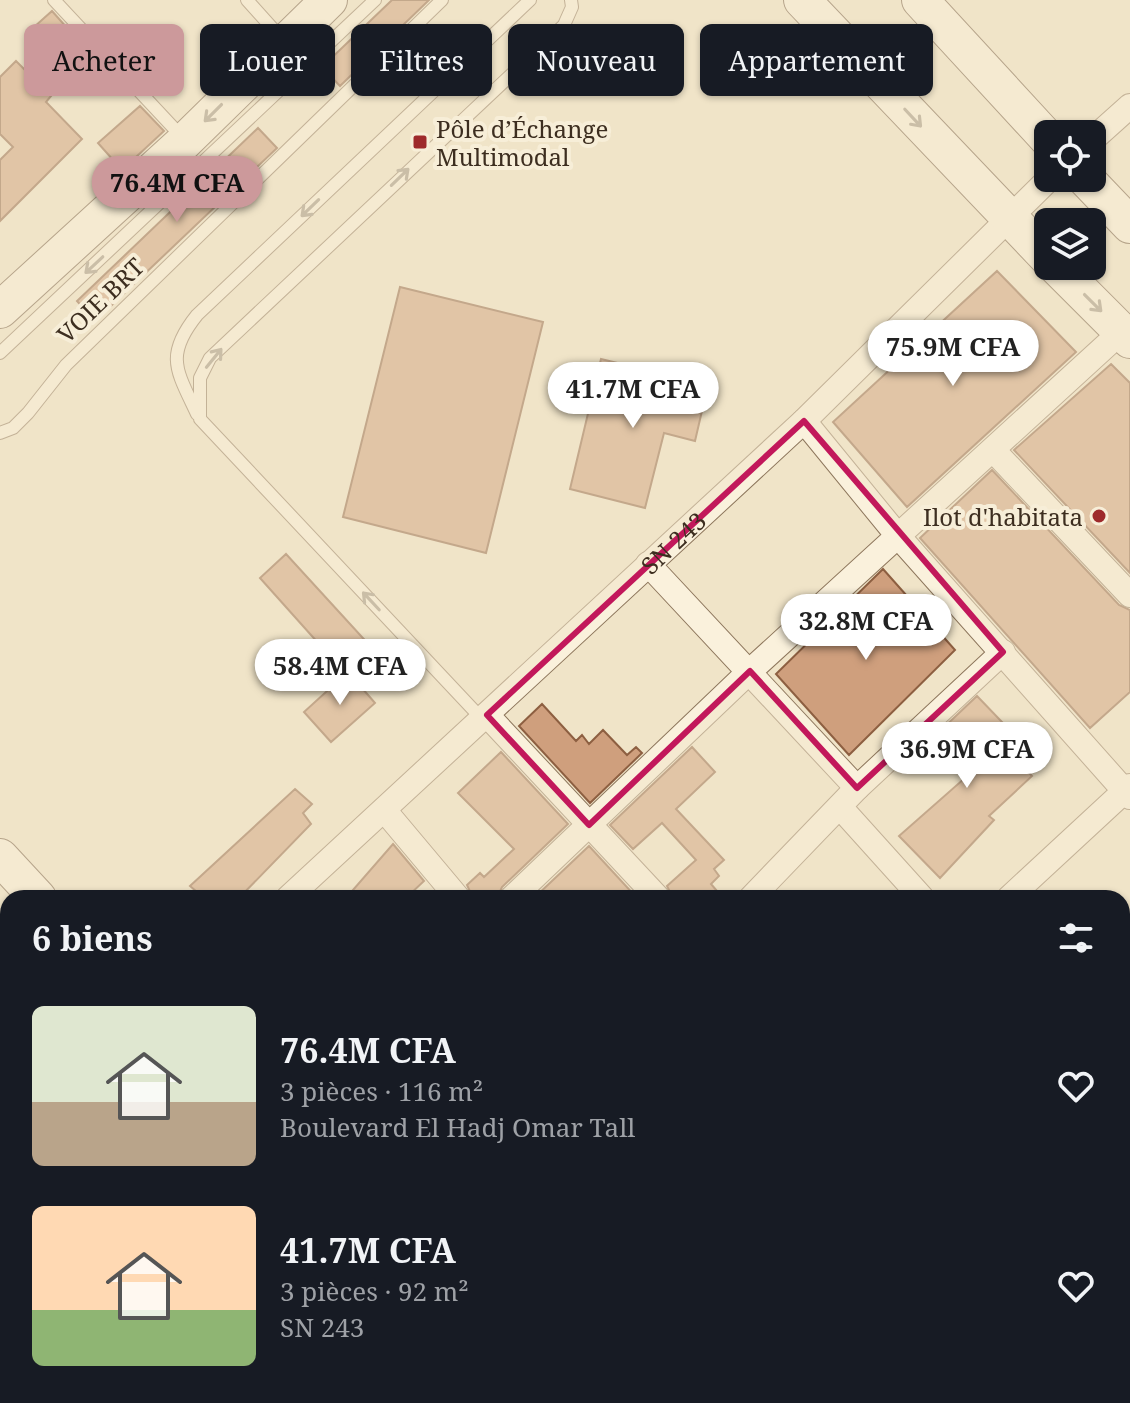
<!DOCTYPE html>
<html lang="fr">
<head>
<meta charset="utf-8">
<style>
	body { margin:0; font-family:"Noto Serif",serif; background:#20242c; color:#f1f3f6; height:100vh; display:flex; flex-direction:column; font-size:30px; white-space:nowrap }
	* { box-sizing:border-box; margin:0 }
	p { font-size:26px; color:#9ea1a6 }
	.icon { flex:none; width:44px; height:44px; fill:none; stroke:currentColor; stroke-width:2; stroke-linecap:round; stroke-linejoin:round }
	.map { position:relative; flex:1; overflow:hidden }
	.sheet { position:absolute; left:0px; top:890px; width:1130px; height:514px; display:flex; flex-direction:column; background:#171b24; border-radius:24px 24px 0 0; box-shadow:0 2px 6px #0004 }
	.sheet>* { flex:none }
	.banner { position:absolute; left:24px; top:24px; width:1082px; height:72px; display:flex; gap:16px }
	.tools { position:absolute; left:1034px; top:120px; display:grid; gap:16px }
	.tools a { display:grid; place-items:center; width:72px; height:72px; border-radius:12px; background:#171b24; box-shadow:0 2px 6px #0004; font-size:40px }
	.price { position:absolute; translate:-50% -68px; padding:0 18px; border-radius:28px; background:#fff; color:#222; font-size:26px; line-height:52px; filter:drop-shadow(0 2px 4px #0008) }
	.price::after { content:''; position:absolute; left:50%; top:48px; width:24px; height:18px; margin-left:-12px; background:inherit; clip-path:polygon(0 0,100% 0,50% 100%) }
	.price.current { background:#cc999b; color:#111 }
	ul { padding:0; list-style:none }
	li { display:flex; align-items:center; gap:24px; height:200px; padding:0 32px }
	li span { display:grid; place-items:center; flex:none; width:224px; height:160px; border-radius:12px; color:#555 }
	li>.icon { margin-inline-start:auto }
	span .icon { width:96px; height:96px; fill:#fffc; stroke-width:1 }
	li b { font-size:34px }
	h2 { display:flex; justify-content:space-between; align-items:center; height:96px; padding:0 32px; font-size:34px }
	.pill { padding:0 28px; border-radius:12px; background:#171b24; box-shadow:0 2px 6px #0004; font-size:28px; line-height:72px }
	.pill.current { background:#cc999b; color:#111 }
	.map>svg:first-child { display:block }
	.building { fill:#cf9f7d; stroke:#8d5f41; stroke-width:2 }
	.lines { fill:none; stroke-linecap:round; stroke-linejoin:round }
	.lane-casing { stroke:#8d765c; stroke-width:14 }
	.street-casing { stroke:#8d765c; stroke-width:26 }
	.secondary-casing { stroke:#6f573f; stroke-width:38 }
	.lane { stroke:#faf1dc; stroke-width:12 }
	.street { stroke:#faf1dc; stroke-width:24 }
	.secondary { stroke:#faf1dc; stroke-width:36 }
	.oneway { stroke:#9c907e }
	.marked { fill:none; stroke:#c2185b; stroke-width:6; stroke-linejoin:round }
	.poi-dot { fill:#9e2a2b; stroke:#f7eed8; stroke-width:3 }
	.labels { text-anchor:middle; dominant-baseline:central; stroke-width:8; stroke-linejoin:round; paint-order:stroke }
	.poi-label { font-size:24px; fill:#3d2e20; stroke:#f7eed8; text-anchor:start }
	.street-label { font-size:24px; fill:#3d2e20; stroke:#f7eed8 }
</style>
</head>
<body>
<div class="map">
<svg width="1130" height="1403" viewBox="0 0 1130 1403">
	<rect width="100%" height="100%" fill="#f0e4c8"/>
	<path class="building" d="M392,0h37l-89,86 -18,-19z
		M52,11l16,18 -18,16 -16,-18z
		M16,61l35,35 -5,6 36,37 -82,82v-61l13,-13 -13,-13v-57z
		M140,106l24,25 -42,39 -24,-27z
		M258,128l19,20 -182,173 -18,-20z
		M997,271l79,81 -169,155 -74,-85z
		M400,287l143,35 -57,231 -143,-36z
		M601,359l107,26 -13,56 -31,-8 -19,75 -75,-19z
		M1111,364l19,19v190l-116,-123z
		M992,470l127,135 11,5v82l-40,36 -170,-190z
		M286,554l86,94 -27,25 -85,-95z
		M883,569l72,81 -106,105 -73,-81z
		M348,672l27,31 -44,39 -27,-30z
		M977,696l25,26 -10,10 40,44 -43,40 5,4 -54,58 -41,-42 66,-58 -4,-5 8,-5 -29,-37z
		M542,704l34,37 6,-6 7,9 14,-14 24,25 9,-8 6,6 -52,50 -71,-77z
		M692,747l23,25 -39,37 48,51 -10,9 5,7 -8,8 12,14h-50l-6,-12 29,-26 -34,-37 -29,26 -23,-24z
		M501,752l67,72 -66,63 -5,11h-24l-6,-13 13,-12 4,4 30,-28 -56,-56z
		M295,789l17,15 -9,9 8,11 -72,74h-35l-14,-12z
		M393,844l31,37 -18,17h-60z
		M589,846l48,52h-103z"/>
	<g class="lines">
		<defs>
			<path id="lane" d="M54,0l129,138
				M247,0l35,39
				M0,353l375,-353
				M197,414c-20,-43 -33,-58 0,-99l333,-315
				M0,433l13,-5 15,-15 38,-48 376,-365
				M482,719l-282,-300v-41l10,-20 354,-333 8,-18 -1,-7
				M1122,1083l8,6
				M1122,1390l8,-8
				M1109,1403l7,-7"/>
			<g id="street">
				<path d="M1092,140l38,-34"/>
				<path d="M804,421l94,115 232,261"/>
				<path d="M994,451l136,144"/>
				<path d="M648,564l209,224"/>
				<path d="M487,715l171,183"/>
				<path d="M840,807l82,91"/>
				<path d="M385,811l73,87"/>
				<path id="s1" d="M288,898l516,-477 246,-243"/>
				<path d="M512,898l238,-227 372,-340"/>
				<path d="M751,898l106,-110 146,-136"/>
				<path d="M1009,898l121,-112"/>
				<path d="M1122,1050l8,-8"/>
				<path d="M0,1098l8,9"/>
				<path d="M0,1234l8,9"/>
				<path d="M0,1272l8,-6"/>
				<path d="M136,1396l6,7"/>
				<path d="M273,1403l8,-7"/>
			</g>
			<path id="secondary" d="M802,0l246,258
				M920,0l128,139
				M1085,178l45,47
				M1056,266l74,74
				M0,310l185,-169 144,-141
				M0,857l38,41
				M499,1396l7,7"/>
		</defs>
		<use href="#lane" class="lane-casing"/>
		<use href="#street" class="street-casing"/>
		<use href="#secondary" class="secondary-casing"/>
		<use href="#lane" class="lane"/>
		<use href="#street" class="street"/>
		<use href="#secondary" class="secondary"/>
	</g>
	<defs><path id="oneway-shaft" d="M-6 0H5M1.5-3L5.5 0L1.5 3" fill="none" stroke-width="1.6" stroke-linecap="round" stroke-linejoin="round" transform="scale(2)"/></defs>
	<g class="oneway">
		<use href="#oneway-shaft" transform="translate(213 113) rotate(135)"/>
		<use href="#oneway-shaft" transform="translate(913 118) rotate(47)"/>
		<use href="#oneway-shaft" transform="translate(400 177) rotate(-44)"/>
		<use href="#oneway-shaft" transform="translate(310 208) rotate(136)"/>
		<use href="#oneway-shaft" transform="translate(94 265) rotate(137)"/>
		<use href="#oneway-shaft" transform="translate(1093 303) rotate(45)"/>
		<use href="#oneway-shaft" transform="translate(214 358) rotate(-51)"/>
		<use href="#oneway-shaft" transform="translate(371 601) rotate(-133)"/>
	</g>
	<path d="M0 0H1130V1403H0ZM804,421l199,231 -146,136 -107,-117 -161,154 -102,-110z" fill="#f0e4c8" fill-opacity=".55" fill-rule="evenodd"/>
	<path class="marked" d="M804,421l199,231 -146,136 -107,-117 -161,154 -102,-110z"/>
	<g class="poi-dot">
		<rect x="412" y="134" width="16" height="16" rx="4"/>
		<circle cx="1099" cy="516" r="8"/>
	</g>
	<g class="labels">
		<g class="poi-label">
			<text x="436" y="128">Pôle d’Échange<tspan x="436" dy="28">Multimodal</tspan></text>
			<text x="1083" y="516" text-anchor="end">Ilot d'habitata</text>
		</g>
		<g class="street-label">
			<text transform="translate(100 300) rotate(-44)">VOIE BRT</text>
			<text stroke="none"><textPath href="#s1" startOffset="524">SN 243</textPath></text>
		</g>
	</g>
</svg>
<div class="tools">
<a><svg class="icon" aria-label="locate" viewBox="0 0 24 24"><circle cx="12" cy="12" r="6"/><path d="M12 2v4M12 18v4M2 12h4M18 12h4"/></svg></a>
<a><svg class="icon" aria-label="layers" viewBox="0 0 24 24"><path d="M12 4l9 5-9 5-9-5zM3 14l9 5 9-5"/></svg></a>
</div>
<b class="price current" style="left:177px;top:224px">76.4M CFA</b>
<b class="price" style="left:953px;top:388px">75.9M CFA</b>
<b class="price" style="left:633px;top:430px">41.7M CFA</b>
<b class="price" style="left:866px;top:662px">32.8M CFA</b>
<b class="price" style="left:340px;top:707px">58.4M CFA</b>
<b class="price" style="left:967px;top:790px">36.9M CFA</b>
<div class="banner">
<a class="pill current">Acheter</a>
<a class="pill">Louer</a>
<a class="pill">Filtres</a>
<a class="pill">Nouveau</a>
<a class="pill">Appartement</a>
</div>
<section class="sheet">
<h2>6 biens<svg class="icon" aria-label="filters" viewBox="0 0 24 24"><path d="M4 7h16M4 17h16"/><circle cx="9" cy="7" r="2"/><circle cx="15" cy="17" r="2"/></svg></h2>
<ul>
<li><span style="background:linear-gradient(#dfe7d0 60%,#b9a48a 0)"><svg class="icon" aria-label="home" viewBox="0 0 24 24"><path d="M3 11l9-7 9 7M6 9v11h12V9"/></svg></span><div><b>76.4M CFA</b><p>3 pièces · 116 m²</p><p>Boulevard El Hadj Omar Tall</p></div><svg class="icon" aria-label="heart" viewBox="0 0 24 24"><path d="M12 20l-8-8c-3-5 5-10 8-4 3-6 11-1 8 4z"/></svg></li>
<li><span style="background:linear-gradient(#ffd9b3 65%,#8fb573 0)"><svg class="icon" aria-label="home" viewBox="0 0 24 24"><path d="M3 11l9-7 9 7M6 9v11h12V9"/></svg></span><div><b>41.7M CFA</b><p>3 pièces · 92 m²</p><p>SN 243</p></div><svg class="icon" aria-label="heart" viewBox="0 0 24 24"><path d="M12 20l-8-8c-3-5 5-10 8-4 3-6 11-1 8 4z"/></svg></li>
</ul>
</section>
</div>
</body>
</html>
